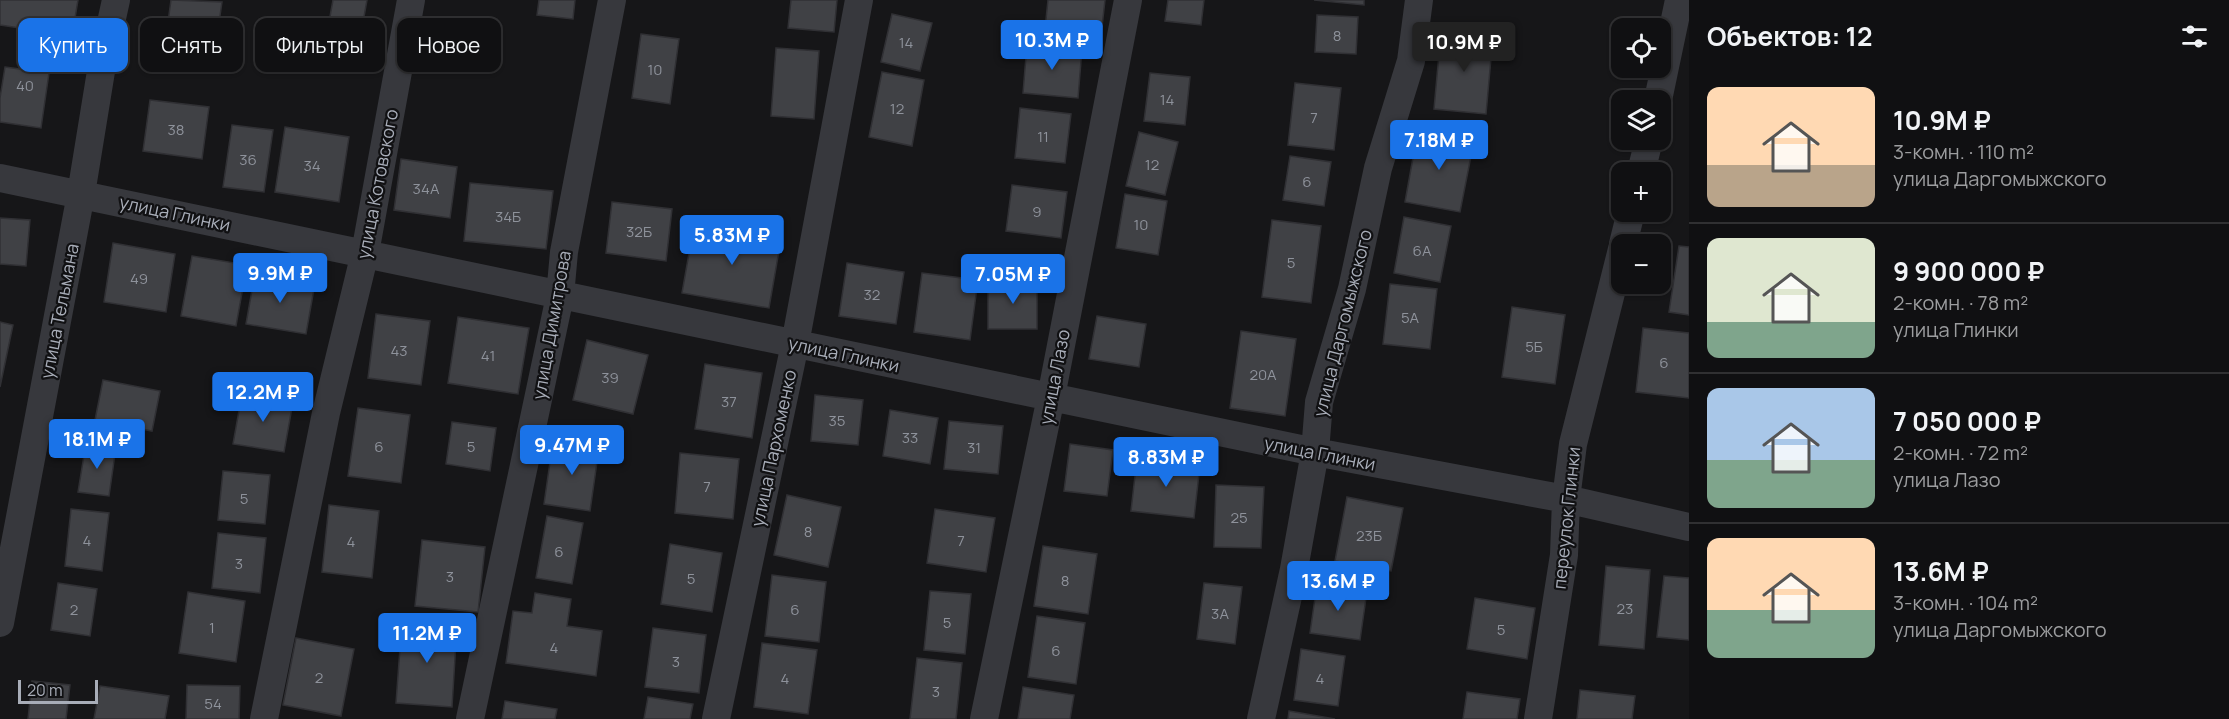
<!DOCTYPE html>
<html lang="ru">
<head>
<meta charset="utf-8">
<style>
	body { margin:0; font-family:Manrope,sans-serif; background:#19191b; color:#f1f3f6; height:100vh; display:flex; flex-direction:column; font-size:22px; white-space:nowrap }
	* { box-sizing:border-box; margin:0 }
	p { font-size:20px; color:#9c9d9f }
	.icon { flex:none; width:33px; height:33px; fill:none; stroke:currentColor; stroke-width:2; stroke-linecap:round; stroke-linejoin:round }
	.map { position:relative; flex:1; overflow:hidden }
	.panel { display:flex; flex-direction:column; background:#101012; width:540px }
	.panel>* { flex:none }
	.top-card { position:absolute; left:18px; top:18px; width:570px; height:54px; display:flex; gap:12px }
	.fabs { position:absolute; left:1611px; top:18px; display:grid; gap:12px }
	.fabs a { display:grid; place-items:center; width:60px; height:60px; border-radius:12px; background:#101012; box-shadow:0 2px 4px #0004,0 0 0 2px #303032; font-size:30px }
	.scale { position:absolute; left:18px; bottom:15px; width:80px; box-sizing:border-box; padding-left:6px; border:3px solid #a8adb8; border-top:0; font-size:16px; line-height:21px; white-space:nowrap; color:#a8adb8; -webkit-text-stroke:4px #111113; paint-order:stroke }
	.price { position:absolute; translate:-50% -51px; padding:0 14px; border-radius:6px; background:#1a73e8; color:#fff; font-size:20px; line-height:39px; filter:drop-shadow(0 2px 3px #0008) }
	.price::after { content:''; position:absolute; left:50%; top:36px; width:18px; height:14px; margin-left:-9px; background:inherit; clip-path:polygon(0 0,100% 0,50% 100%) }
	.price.active { background:#222; color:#fff }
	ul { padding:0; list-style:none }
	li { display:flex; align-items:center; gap:18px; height:150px; padding:0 18px }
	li+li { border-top:2px solid #303032 }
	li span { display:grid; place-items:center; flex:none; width:168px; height:120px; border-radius:12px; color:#555 }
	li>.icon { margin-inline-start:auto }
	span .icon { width:72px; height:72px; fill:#fffc; stroke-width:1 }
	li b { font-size:26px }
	h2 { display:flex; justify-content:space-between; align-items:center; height:72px; padding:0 18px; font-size:26px }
	.chip { padding:0 21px; border-radius:12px; background:#101012; box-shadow:0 2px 4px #0004,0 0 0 2px #303032; font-size:21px; line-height:54px }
	.chip.active { background:#1a73e8; color:#fff }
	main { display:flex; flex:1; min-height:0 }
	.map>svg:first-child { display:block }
	.building { fill:#404145; stroke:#303034; stroke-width:1.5 }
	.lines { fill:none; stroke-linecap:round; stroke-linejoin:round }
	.minor { stroke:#37383d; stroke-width:28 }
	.labels { text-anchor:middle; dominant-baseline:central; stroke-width:4.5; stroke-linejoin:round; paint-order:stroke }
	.number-label { font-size:15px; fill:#8e929b }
	.street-label { font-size:18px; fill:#a8adb8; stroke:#111113 }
</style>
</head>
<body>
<main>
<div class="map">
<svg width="1689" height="719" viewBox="0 0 1689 719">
	<rect width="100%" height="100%" fill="#161618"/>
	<path class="building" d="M0,0h78l-6,36 -72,-11z
		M171,0l51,2 -7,48 -50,-6z
		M333,0h34l-5,28 -33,-6z
		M539,0h36l-2,19 -36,-4z
		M791,0h46l-3,32 -46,-4z
		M1048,0h57l-4,36 -56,-7z
		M1168,0h36l-3,25 -36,-4z
		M1314,0h50v5z
		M892,14l40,9 -12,48 -39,-9z
		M1317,15l41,2 -2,37 -41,-2z
		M1441,32l52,4 -7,78 -52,-5z
		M641,34l38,5 -9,65 -38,-6z
		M1027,44l55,5 -4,49 -55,-5z
		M776,48l43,3 -5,68 -43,-3z
		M5,67l44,6 -8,55 -41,-6v-24z
		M882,72l42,8 -12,66 -43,-9z
		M1150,73l40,4 -5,48 -41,-4z
		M1295,83l46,5 -7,62 -46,-5z
		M150,100l59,7 -7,52 -59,-8z
		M1020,108l51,6 -6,49 -50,-5z
		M232,125l41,5 -9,62 -41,-5z
		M285,127l64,10 -10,65 -64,-10z
		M1418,130l56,11 -14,71 -55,-10z
		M1139,132l39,10 -13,53 -39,-9z
		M1290,156l41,6 -7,44 -41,-6z
		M401,159l56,8 -7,51 -56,-8z
		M470,183l83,8 -7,58 -82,-8z
		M1012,185l55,7 -6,46 -55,-7z
		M1125,194l42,7 -9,54 -42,-7z
		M612,202l60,7 -6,52 -60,-8z
		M1404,217l47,9 -11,56 -46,-9z
		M0,218l30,2 -4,46 -26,-2z
		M1272,220l49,6 -10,77 -49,-6z
		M694,225l87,14 -12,69 -87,-15z
		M113,243l62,11 -9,58 -62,-10z
		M1679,246l10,1v68l-20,-3z
		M192,256l55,9 -11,61 -55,-10z
		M847,263l57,9 -8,52 -57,-8z
		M255,273l60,10 -9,51 -60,-10z
		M922,273l56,7 -8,60 -56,-8z
		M988,281h49v48h-49z
		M1390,284l47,5 -7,60 -47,-5z
		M1512,307l53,8 -10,69 -53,-7z
		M376,314l54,7 -9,64 -53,-7z
		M1097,316l49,8 -7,43 -50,-8z
		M458,317l71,11 -11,66 -70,-11z
		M0,322l13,3 -13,62z
		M1643,328l46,5v65l-53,-6z
		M1241,331l55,8 -11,77 -55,-8z
		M587,340l61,15 -15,59 -60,-14z
		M705,364l57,9 -10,65 -57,-9z
		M103,380l57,11 -8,40 -57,-11z
		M242,394l51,8 -9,50 -51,-8z
		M815,395l48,5 -5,45 -47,-4z
		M358,408l52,7 -9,68 -53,-7z
		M890,410l48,8 -8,46 -47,-8z
		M949,421l54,5 -5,48 -54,-5z
		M452,422l44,6 -6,43 -44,-7z
		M553,441l46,7 -9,63 -46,-7z
		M86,443l30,4 -7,49 -31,-4z
		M1070,444l43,6 -6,46 -43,-5z
		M680,453l59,6 -6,60 -58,-6z
		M1137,458l63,7 -6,53 -63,-7z
		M223,471l47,4 -5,49 -47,-4z
		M1216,485l48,2 -3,61 -47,-1z
		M787,495l54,12 -13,60 -54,-12z
		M1347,497l56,11 -12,63 -56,-10z
		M329,505l50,6 -7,67 -50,-6z
		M71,509l38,4 -7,58 -37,-5z
		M935,509l60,9 -9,54 -59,-9z
		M547,516l36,7 -11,61 -36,-6z
		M218,533l48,5 -6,55 -48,-5z
		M422,540l63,7 -7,65 -63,-6z
		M670,544l52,9 -10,59 -51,-8z
		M1043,546l54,8 -9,60 -54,-8z
		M1606,566l44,4 -6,79 -45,-4z
		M772,575l54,7 -7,60 -54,-6z
		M1664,576l25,2v62l-32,-3z
		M58,583l39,6 -7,47 -39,-6z
		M1204,583l38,4 -7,57 -38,-5z
		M1317,584l50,7 -7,49 -50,-7z
		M930,591l41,3 -6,60 -41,-4z
		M188,592l57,9 -9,61 -57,-9z
		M535,593l36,6 -4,27 35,5 -6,45 -90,-13 7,-52 19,2z
		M1475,598l60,10 -8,51 -60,-10z
		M1037,616l48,7 -9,61 -48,-7z
		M402,621l55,4 -5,82 -56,-4z
		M653,628l53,7 -7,58 -54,-6z
		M296,638l58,11 -13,67 -58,-11z
		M762,643l55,7 -9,64 -54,-7z
		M1301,649l44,7 -7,50 -44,-6z
		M917,658l45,5 -6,56h-46z
		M32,681l38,4 -4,34h-38z
		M187,685l53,1 -1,33h-53z
		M100,686l69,10 -4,23h-71z
		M1023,687l51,8 -4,24h-52z
		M1580,690l55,6 -3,23h-55z
		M1467,692l53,7 -3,20h-54z
		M648,697l45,7 -3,15h-46z
		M505,701l52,8 -2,10h-53z
		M1289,711l46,8h-47z"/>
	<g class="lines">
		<path class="minor" d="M1658,100l21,-100
			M1641,172l8,-32
			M0,178l1315,274 251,47 123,28
			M1623,244l8,-32
			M0,623l81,-429 22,-135 13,-59
			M264,719l62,-306 39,-160 46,-253
			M470,719l90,-423 4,-44 48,-252
			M716,719l79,-375 64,-344
			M984,719l67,-322 77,-397
			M1261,719l33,-150 21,-117 4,-50 33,-113 26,-121 33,-107 8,-61
			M1538,719l26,-164 2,-56 7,-55 49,-195"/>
	</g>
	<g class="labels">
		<g class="number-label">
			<text x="1337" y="35">8</text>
			<text x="906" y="42">14</text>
			<text x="655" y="69">10</text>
			<text x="25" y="85">40</text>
			<text x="1167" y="99">14</text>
			<text x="897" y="108">12</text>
			<text x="1314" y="117">7</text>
			<text x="176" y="129">38</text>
			<text x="1043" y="136">11</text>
			<text x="248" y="159">36</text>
			<text x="1152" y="164">12</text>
			<text x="312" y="165">34</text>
			<text x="1307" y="181">6</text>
			<text x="426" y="188">34А</text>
			<text x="1037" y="211">9</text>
			<text x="508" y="216">34Б</text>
			<text x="1141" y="224">10</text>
			<text x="639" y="231">32Б</text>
			<text x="1422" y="250">6А</text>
			<text x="1291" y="262">5</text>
			<text x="139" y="278">49</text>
			<text x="872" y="294">32</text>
			<text x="1410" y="317">5А</text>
			<text x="1534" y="346">5Б</text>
			<text x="399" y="350">43</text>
			<text x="488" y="355">41</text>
			<text x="1664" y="362">6</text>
			<text x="1263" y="374">20А</text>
			<text x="610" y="377">39</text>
			<text x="729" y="401">37</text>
			<text x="837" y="420">35</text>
			<text x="910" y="437">33</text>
			<text x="379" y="446">6</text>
			<text x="471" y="446">5</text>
			<text x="974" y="447">31</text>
			<text x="707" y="486">7</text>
			<text x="244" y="498">5</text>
			<text x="1239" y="517">25</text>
			<text x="808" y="531">8</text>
			<text x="1369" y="535">23Б</text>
			<text x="87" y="540">4</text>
			<text x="961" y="540">7</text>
			<text x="351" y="541">4</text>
			<text x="559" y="551">6</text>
			<text x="239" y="563">3</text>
			<text x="450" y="576">3</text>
			<text x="691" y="578">5</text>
			<text x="1065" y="580">8</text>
			<text x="1625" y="608">23</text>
			<text x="74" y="609">2</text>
			<text x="795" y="609">6</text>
			<text x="1220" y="613">3А</text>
			<text x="947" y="622">5</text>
			<text x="212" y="627">1</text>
			<text x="1501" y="629">5</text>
			<text x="554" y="647">4</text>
			<text x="1056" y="650">6</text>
			<text x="676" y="661">3</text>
			<text x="319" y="677">2</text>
			<text x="785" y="678">4</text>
			<text x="1320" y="678">4</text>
			<text x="936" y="691">3</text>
			<text x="213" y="703">54</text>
		</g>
		<g class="street-label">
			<text transform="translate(377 184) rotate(-79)">улица Котовского</text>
			<text transform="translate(175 213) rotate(12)">улица Глинки</text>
			<text transform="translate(59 311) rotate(-79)">улица Тельмана</text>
			<text transform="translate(1342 323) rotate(-76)">улица Даргомыжского</text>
			<text transform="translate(551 325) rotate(-80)">улица Димитрова</text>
			<text transform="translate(844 354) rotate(12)">улица Глинки</text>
			<text transform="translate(1054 377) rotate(-79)">улица Лазо</text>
			<text transform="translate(773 448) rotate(-78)">улица Пархоменко</text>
			<text transform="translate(1320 453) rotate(11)">улица Глинки</text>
			<text transform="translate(1566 518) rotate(-84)">переулок Глинки</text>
		</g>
	</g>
</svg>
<div class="fabs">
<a><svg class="icon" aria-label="locate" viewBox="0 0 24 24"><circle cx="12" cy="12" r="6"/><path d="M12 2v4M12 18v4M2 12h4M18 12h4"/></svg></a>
<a><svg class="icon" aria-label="layers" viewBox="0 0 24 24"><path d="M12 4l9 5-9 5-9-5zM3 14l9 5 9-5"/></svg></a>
<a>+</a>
<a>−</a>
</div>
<div class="scale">20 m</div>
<b class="price" style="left:1052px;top:71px">10.3M ₽</b>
<b class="price active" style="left:1464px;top:73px">10.9M ₽</b>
<b class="price" style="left:1439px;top:171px">7.18M ₽</b>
<b class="price" style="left:732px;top:266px">5.83M ₽</b>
<b class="price" style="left:280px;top:304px">9.9M ₽</b>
<b class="price" style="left:1013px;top:305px">7.05M ₽</b>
<b class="price" style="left:263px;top:423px">12.2M ₽</b>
<b class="price" style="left:97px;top:470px">18.1M ₽</b>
<b class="price" style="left:572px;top:476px">9.47M ₽</b>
<b class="price" style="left:1166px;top:488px">8.83M ₽</b>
<b class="price" style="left:1338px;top:612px">13.6M ₽</b>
<b class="price" style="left:427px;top:664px">11.2M ₽</b>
<div class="top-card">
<a class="chip active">Купить</a>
<a class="chip">Снять</a>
<a class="chip">Фильтры</a>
<a class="chip">Новое</a>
</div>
</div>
<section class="panel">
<h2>Объектов: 12<svg class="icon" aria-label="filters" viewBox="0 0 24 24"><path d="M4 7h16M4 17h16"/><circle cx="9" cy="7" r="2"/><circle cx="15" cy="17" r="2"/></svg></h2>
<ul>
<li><span style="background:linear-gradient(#ffd9b3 65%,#b9a48a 0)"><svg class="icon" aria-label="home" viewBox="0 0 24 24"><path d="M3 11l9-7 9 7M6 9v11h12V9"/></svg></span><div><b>10.9M ₽</b><p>3-комн. · 110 m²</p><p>улица Даргомыжского</p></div></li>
<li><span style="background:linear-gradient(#dfe7d0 70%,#7fa58c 0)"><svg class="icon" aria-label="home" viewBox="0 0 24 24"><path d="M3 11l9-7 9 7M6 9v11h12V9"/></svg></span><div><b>9 900 000 ₽</b><p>2-комн. · 78 m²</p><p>улица Глинки</p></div></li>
<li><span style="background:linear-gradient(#a9c7e8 60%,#7fa58c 0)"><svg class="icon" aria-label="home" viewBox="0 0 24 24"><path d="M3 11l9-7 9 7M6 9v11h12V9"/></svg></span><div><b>7 050 000 ₽</b><p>2-комн. · 72 m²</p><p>улица Лазо</p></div></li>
<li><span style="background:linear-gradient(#ffd9b3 60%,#7fa58c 0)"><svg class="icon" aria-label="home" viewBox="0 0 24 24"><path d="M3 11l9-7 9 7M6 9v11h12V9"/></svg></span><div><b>13.6M ₽</b><p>3-комн. · 104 m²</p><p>улица Даргомыжского</p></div></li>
</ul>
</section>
</main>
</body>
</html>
